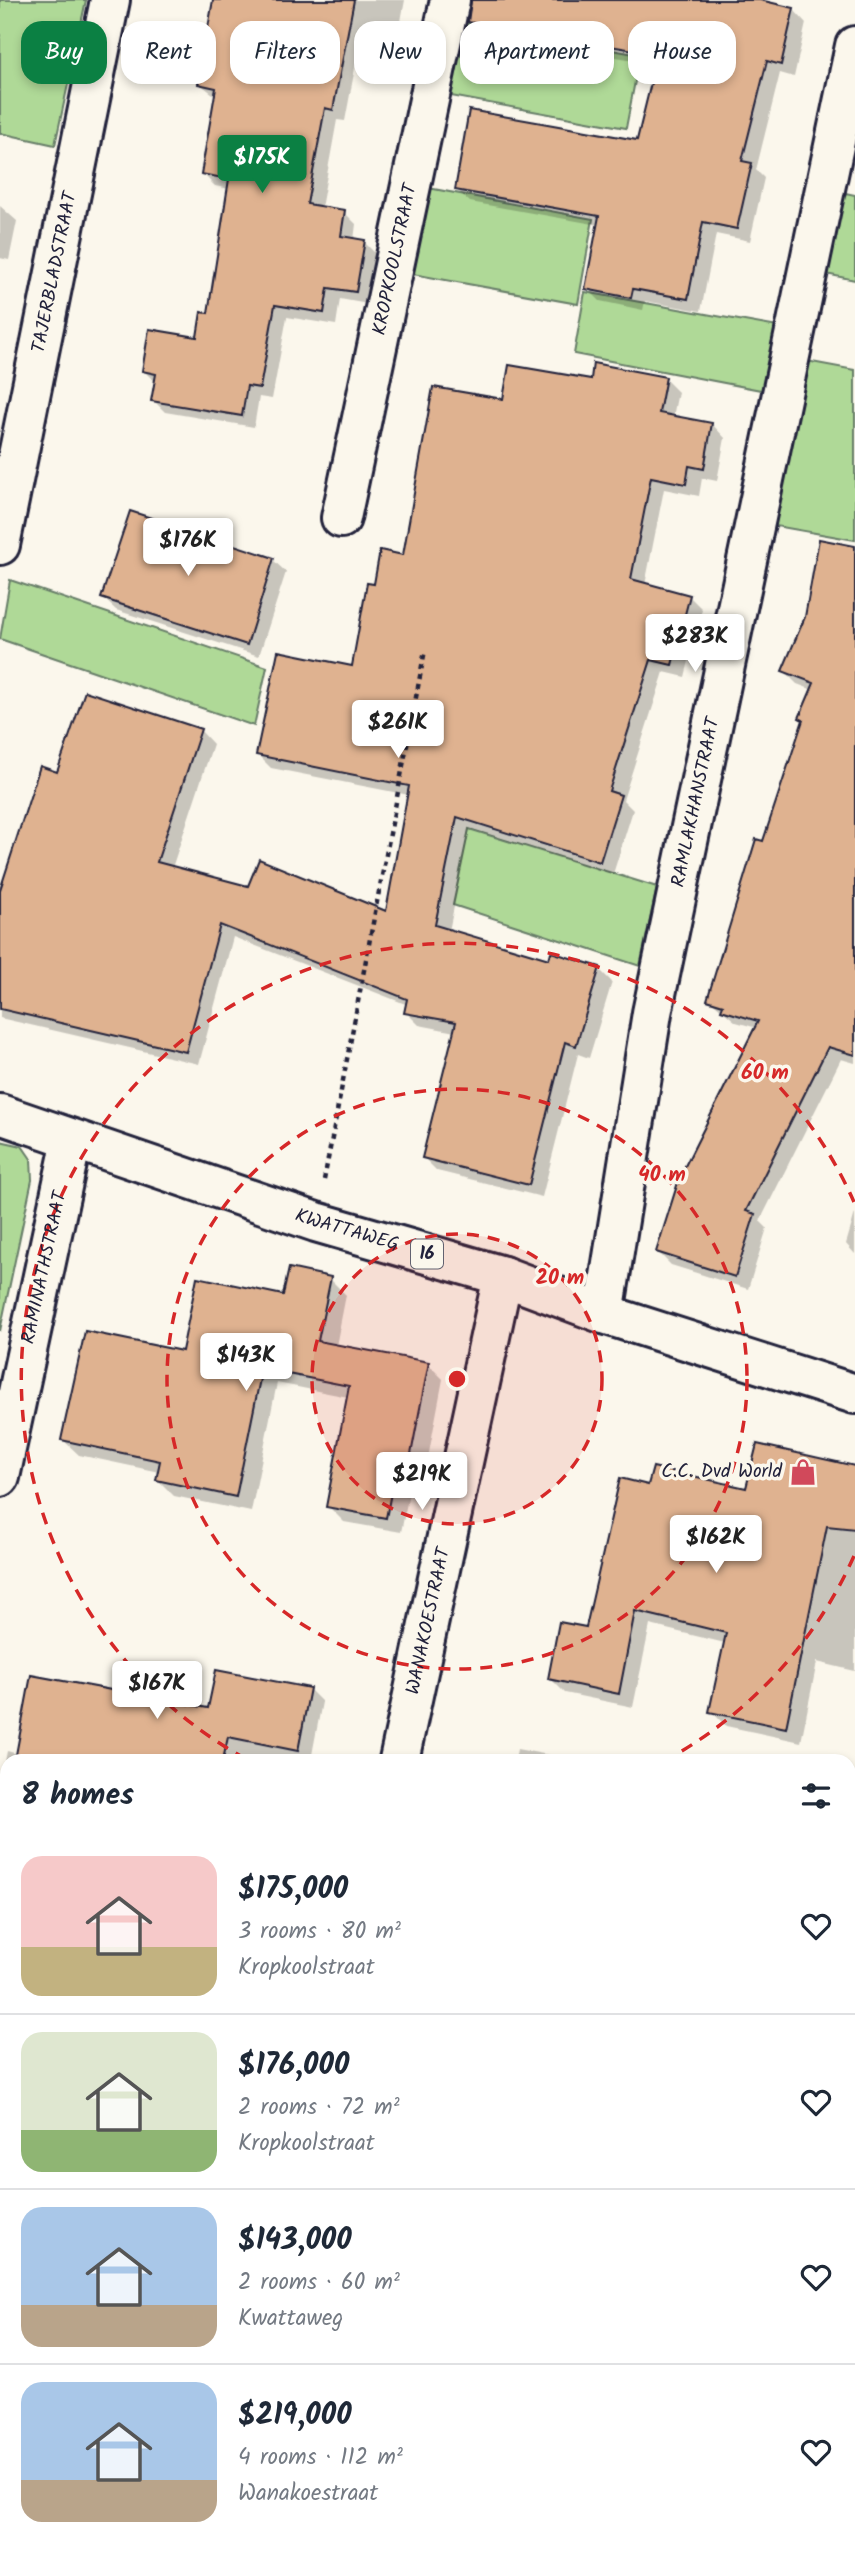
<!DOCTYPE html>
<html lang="en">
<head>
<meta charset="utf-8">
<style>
	body { margin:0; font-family:Kalam,sans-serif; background:#f2f2f3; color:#1f2937; height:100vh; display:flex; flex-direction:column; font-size:26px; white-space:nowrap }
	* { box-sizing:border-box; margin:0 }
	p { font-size:23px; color:#747a83 }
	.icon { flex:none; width:38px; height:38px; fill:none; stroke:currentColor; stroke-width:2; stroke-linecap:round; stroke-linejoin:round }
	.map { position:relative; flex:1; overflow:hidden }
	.side { position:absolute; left:0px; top:1754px; width:856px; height:800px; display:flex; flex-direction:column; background:#fff; border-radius:21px 21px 0 0; box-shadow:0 4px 10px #0003 }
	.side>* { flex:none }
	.guide { position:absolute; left:21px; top:21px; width:814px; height:63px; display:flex; gap:14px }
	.price { position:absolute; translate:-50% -60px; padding:0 16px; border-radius:7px; background:#fff; color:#222; font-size:23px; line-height:46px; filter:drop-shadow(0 2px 4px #0008) }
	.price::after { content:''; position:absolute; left:50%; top:42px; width:21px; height:16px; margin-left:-10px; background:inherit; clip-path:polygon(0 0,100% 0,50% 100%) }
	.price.selected { background:#0b8043; color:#fff }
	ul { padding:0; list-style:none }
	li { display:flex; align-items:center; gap:21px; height:175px; padding:0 21px }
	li+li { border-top:2px solid #e0e1e3 }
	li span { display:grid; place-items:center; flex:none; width:196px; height:140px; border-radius:21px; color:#555 }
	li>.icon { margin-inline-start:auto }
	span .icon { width:84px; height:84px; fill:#fffc; stroke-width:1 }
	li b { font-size:30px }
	h2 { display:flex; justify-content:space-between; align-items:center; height:84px; padding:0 21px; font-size:30px }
	.pill { padding:0 24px; border-radius:21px; background:#fff; box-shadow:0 4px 10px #0003; font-size:24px; line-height:63px }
	.pill.selected { background:#0b8043; color:#fff }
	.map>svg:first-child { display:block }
	.green { fill:#afd997; stroke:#687e69; stroke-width:2 }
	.shadow { fill:#0003 }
	.building { fill:#dfb290; stroke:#22223b; stroke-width:2 }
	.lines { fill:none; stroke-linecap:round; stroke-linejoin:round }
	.street-casing { stroke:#22223b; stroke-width:44 }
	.primary-casing { stroke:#22223b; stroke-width:44 }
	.path { stroke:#22223b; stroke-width:4.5; stroke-dasharray:5 5; stroke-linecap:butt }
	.street { stroke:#fbf7ec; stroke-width:38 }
	.primary { stroke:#fbf7ec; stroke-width:38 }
	.ring { fill:none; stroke:#d62828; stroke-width:3.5; stroke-dasharray:12 9 }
	.labels { text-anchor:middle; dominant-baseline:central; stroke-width:7; stroke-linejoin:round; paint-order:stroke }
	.shield { fill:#fbf7ec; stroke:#636270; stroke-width:2 }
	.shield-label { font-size:18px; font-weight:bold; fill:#22223b }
	.street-label { font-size:19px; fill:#22223b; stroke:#fbf7ec }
	.poi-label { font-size:19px; fill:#22223b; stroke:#fbf7ec; text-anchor:end }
	.centre { fill:#d62828; stroke:#fbf7ec; stroke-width:3.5 }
	.ring-label { font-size:21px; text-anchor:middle; font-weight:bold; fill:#d62828; stroke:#fbf7ec; stroke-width:7; stroke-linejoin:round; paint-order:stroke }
</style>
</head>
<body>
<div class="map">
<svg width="855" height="2553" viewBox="0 0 855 2553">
	<rect width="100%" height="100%" fill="#fbf7ec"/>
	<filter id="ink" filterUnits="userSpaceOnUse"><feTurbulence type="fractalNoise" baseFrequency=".0143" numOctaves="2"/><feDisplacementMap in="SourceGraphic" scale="14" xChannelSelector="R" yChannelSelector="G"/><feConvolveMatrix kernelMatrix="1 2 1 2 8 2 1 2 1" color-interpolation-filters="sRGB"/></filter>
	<g filter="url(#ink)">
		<path class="green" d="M0,0h86l-31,145 -55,-12z
			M453,21l187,34 -14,73 -186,-34z
			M423,187l170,32 -15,85 -171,-31z
			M841,192l14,3v85l-29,-6z
			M585,292l193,35 -12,64 -192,-37z
			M801,360l54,10v170l-85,-15z
			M10,580l257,87 -13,59 -254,-87z
			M469,829l188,58 -17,79 -187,-61z
			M0,1141l22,5 9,13 1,21 -32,151z"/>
		<path class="shadow" d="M213,0h192l-8,42 -36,-6 -16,85 -8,-1 -16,88 23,4 12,12 -2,16 10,2 12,12 -8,50 -28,-5 -4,26 -49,-8 -15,82 -13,-2 -5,30 -89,-15 -12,-12 3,-17 -12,-12 55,-32 11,-24 20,-126 -15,-3 -12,-12 14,-77 -17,-13z
			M509,0h243l42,10 12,13 -12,54 -14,-4 -24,97 8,8 -14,63 -34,-7 -15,77 -56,-10 -2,9 -43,-9 -13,-13 12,-63 -129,-23 -13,-12 181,-48 19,-78 -140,-24 -13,-13z
			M0,206l17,15 -8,39 -9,-2z
			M665,379l13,13 -5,25 39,7 13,14 -8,43 -15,-3 -3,18 -35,-7 -19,96 44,11 13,13 -17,68 -21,-5 -41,128 10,10 -20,64 -143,-45 -21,102 101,30 49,8 13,13 -23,76 -11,-4 -36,143 -105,-26 -13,-13 31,-126 -36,-7 -13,-13 2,-7 -175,-68 -34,127 -199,-46v-129l59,-115 141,-44 13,14 -41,124 77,20 139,26 21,-119 -138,-27 -13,-13 95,-87 22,-82 30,-29 99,-156 88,-20z
			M855,547v516l-14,-4 -81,162 7,7 -19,61 -77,-24 -13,-13 99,-224 -21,-6 -27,-23 56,-155 48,-154 -16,-6 -13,-13z
			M273,560l13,12 -27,84 -143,-46 -13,-12z
			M855,1213v41l-9,-10z
			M330,1279l16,16 -10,51 92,18 15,15 -22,116 -12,-2 -8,39 -57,-10 -16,-16 20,-109 -71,-14 -26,129 -77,-16 -16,-16 1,-8 -80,-17 -16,-15 121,-87 101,-56z
			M855,1468v203l-38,-9 -16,80 -75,-16 -15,-15 14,-68 -75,-18 -17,82 -68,-14 -15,-15 37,-49 63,-142 98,4z
			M309,1689l13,13 -11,58h-304v786h145l-1,7h-151v-765l7,-37 11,3z
			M517,1749l58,11h-60z
			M849,1822l6,3v77l-6,-2z
			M300,2546h34l36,7h-72z
			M435,2546h94l-2,7h-93z
			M650,2546h88l-2,7h-54z"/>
		<path class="building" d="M213,0h141l-21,110 -8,-2 -18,96 38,6 -4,26 24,4 -9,52 -28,-4 -4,25 -49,-8 -15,83 -13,-2 -5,30 -91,-15 5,-27 -14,-3 7,-42 48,8 4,-25 7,1 21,-134 -28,-5 15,-86 -18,-4z
			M471,0h289l34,8 -13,57 -14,-4 -25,100 10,2 -15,66 -34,-7 -15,77 -55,-10 -2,9 -46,-9 14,-73 -144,-26 14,-80 168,30 21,-86 -190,-32z
			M593,363l73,14 -7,36 53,10 -8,46 -15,-3 -3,18 -35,-7 -20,102 59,16 -18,70 -21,-5 -42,131 12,4 -21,67 -143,-45 -22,108 114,34 2,-7 49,15 -24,79 -11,-4 -36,143 -107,-27 34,-136 -52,-9 3,-14 -187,-74 -34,127 -186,-43v-119l40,-124 17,6 28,-81 116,38 -44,133 91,24 11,-27 127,52 23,-125 -153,-31 22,-104 74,15 15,-83 7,1 6,-34 23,5 30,-168 70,12 6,-34 82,14z
			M130,511l144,47 -27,87 -146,-47z
			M819,539l36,7v509l-27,-8 -82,164 9,3 -20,63 -79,-25 24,-76 78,-155 -37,-11 2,-5 -16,-5 49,-161 7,2 40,-121 -4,-2 15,-35 -32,-12 23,-54z
			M289,1268l42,9 -13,64 111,21 -23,118 -12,-2 -8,40 -60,-11 23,-121 -87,-17 -26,128 -80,-17 4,-19 -99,-21 24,-109 97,20 15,-74 86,18z
			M757,1444l98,22v63l-28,-3 -41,202 -77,-16 17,-79 -91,-22 -16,83 -71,-15 11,-57 27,5 34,-149 28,7 5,-18 93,21z
			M216,1670l94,18 -12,63 -70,-14 -5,23h-208l16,-85 177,33z"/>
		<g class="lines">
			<defs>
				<g id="street">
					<path id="s1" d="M341,518l109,-518"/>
					<path id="s2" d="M0,545l110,-545"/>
					<path id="s3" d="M604,1314l48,-301 203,-967"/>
					<path id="s4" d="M0,1477l72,-337"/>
					<path id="s5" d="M399,1760l104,-484"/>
					<path d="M849,2346l6,-29"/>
					<path d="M849,2496l6,3"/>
					<path d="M229,2553l1,-7"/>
					<path d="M804,2553l2,-7"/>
				</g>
				<g id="primary">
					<path id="s6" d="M0,1114l316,108 187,54 101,38 251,80"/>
				</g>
			</defs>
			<use href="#street" class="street-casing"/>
			<use href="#primary" class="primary-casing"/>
			<path class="path" d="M324,1180l101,-530"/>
			<use href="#street" class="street"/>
			<use href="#primary" class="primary"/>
		</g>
	</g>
	<circle cx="457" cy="1379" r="145" fill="#d62828" fill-opacity=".12"/>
	<g class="ring">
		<circle cx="457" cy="1379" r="145"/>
		<circle cx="457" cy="1379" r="290"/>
		<path d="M854 1556A435 435 0 0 1 668 1759M246 1759A435 435 0 1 1 854 1202"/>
	</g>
	<defs>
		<symbol id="shop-bare" viewBox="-9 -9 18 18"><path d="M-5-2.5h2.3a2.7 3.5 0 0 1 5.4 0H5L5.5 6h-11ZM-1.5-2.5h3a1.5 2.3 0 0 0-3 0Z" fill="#d1495b" stroke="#fbf7ec" stroke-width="2.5" paint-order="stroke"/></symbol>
	</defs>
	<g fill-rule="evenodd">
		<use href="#shop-bare" x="784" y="1453" width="38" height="38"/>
	</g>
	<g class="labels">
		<rect class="shield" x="411" y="1239.5" width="32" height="29" rx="5"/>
		<g class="shield-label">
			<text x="427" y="1254">16</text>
		</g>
		<g class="street-label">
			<text stroke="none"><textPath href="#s1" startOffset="264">KROPKOOLSTRAAT</textPath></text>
			<text stroke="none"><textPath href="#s2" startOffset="278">TAJERBLADSTRAAT</textPath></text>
			<text stroke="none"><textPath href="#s3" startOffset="520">RAMLAKHANSTRAAT</textPath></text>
			<text stroke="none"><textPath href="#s6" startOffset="366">KWATTAWEG</textPath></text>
			<text stroke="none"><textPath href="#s4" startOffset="214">RAMINATHSTRAAT</textPath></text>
			<text stroke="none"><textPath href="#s5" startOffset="142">WANAKOESTRAAT</textPath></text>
		</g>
		<g class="poi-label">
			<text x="782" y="1472">C.C. Dvd World</text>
		</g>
	</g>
	<circle cx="457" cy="1379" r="10" class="centre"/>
	<g class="ring-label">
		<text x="765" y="1079">60 m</text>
		<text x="662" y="1181">40 m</text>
		<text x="560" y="1284">20 m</text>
	</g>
</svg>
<b class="price selected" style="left:262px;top:195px">$175K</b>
<b class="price" style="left:188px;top:578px">$176K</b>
<b class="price" style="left:695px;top:674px">$283K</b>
<b class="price" style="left:398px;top:760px">$261K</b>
<b class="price" style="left:246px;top:1393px">$143K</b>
<b class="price" style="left:422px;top:1512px">$219K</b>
<b class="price" style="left:716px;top:1575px">$162K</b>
<b class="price" style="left:157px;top:1721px">$167K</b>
<div class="guide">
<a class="pill selected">Buy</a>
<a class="pill">Rent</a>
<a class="pill">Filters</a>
<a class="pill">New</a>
<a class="pill">Apartment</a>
<a class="pill">House</a>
</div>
<section class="side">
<h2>8 homes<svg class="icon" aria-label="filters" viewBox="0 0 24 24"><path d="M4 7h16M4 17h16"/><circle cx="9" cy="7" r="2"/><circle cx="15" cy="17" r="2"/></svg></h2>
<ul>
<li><span style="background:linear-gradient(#f6c9c9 65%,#c2b280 0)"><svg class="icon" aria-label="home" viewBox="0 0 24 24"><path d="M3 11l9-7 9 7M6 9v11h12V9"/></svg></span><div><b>$175,000</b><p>3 rooms · 80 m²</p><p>Kropkoolstraat</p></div><svg class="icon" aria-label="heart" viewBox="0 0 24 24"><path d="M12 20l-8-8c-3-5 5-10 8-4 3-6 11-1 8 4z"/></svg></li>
<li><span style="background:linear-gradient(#dfe7d0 70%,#8fb573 0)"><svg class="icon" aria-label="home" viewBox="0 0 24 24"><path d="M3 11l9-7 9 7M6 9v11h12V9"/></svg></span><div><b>$176,000</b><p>2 rooms · 72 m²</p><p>Kropkoolstraat</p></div><svg class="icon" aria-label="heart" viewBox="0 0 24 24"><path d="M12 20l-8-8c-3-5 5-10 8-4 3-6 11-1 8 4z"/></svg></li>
<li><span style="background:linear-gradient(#a9c7e8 70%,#b9a48a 0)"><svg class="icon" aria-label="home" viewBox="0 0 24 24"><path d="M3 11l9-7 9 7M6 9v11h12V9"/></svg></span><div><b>$143,000</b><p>2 rooms · 60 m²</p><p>Kwattaweg</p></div><svg class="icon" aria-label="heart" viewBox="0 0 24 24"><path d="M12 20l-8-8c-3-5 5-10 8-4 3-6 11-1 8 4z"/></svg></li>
<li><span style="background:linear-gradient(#a9c7e8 70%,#b9a48a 0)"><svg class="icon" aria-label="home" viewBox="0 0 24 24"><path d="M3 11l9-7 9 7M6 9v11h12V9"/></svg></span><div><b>$219,000</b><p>4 rooms · 112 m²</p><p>Wanakoestraat</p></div><svg class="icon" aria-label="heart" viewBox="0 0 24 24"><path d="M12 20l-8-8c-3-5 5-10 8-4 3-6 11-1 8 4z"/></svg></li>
</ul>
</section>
</div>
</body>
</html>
